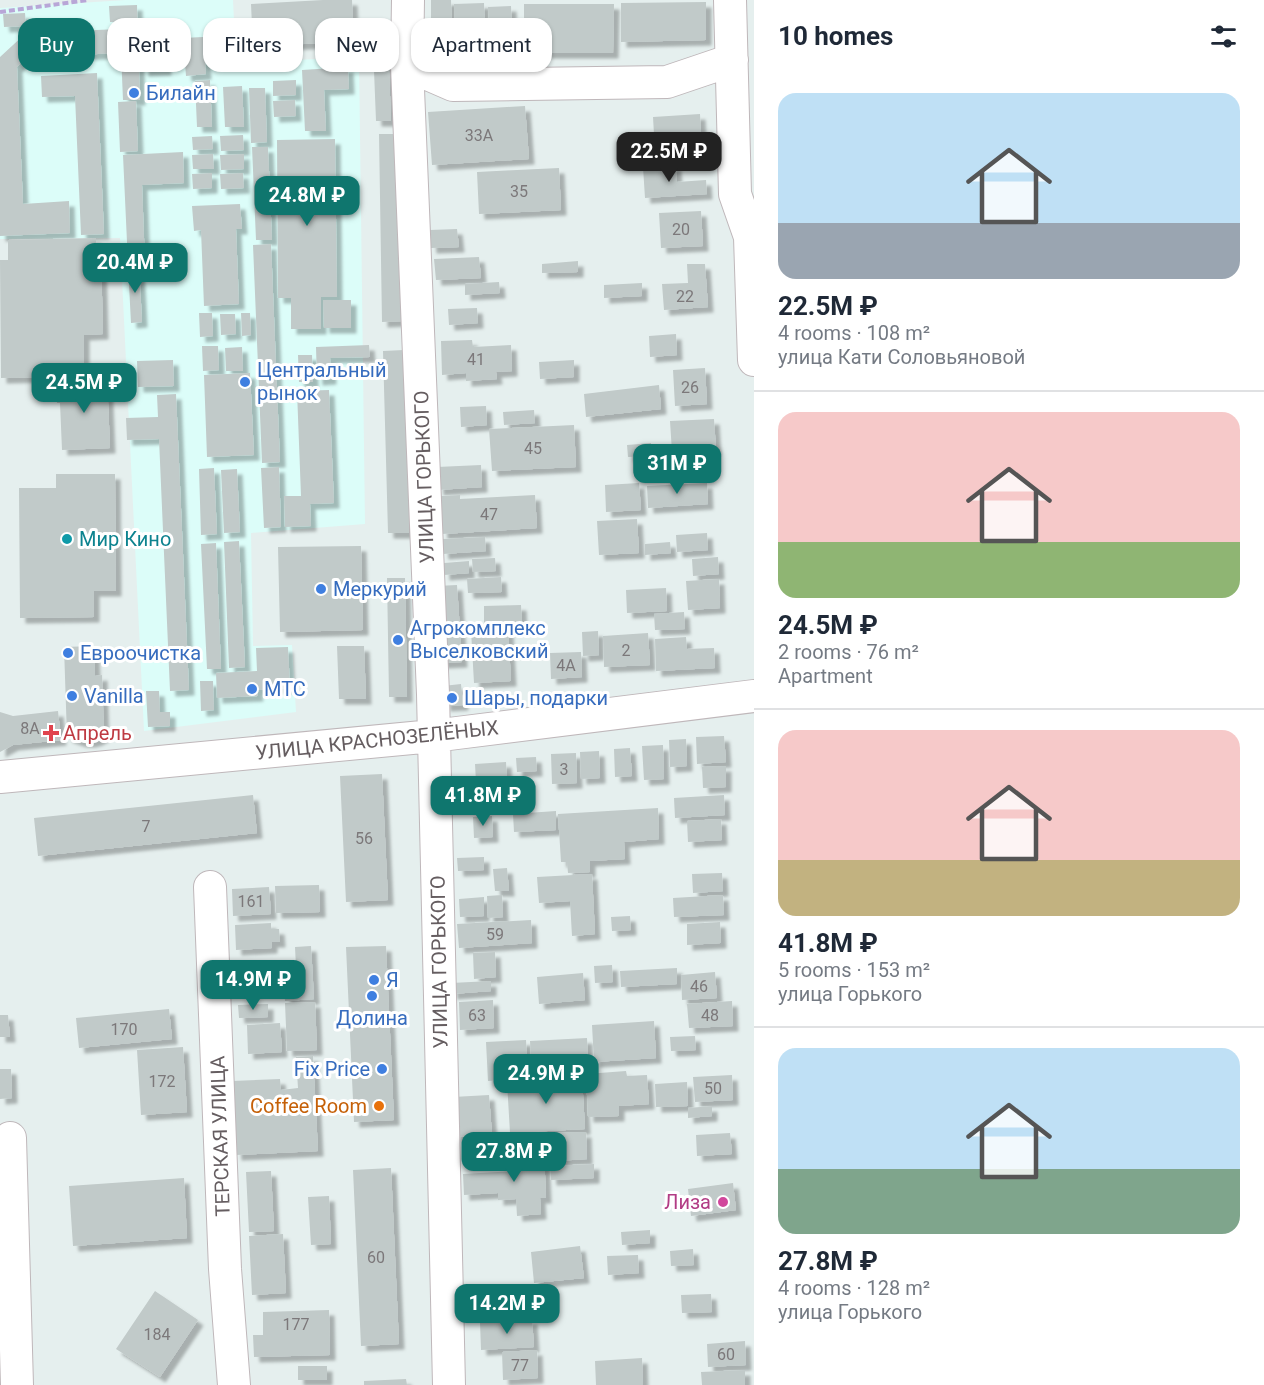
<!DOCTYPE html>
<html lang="en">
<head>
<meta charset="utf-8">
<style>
	body { margin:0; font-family:Roboto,sans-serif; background:#f6f6f7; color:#1f2937; height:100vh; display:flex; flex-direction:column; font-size:22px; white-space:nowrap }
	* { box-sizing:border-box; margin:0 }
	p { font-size:20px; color:#747a83 }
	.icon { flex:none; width:33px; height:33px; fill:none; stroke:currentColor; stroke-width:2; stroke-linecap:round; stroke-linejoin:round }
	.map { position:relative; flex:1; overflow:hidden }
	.panel { display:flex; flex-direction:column; background:#fff; width:510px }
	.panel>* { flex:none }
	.banner { position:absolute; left:18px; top:18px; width:570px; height:54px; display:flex; gap:12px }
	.price { position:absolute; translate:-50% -51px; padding:0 14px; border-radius:12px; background:#0f766e; color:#fff; font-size:20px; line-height:39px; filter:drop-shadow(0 2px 3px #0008) }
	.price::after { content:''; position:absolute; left:50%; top:36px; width:18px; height:14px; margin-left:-9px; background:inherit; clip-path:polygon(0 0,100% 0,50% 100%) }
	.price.active { background:#222; color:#fff }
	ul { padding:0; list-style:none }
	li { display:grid; align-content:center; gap:12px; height:318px; padding:0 24px }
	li+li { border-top:2px solid #e0e1e3 }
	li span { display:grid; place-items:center; height:186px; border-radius:18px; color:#555 }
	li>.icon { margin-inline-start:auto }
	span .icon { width:108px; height:108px; fill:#fffc; stroke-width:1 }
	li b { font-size:26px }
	h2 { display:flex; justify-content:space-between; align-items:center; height:72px; padding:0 24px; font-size:26px }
	.pill { padding:0 21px; border-radius:18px; background:#fff; box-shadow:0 2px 4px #0004; font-size:21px; line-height:54px }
	.pill.active { background:#0f766e; color:#fff }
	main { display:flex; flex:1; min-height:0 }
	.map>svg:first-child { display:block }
	.commercial { fill:#dcfdf9 }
	.building { fill:#c1cac9; filter:url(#shadow) }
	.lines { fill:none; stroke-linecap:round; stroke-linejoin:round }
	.minor-casing { stroke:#bfb7ba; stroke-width:34 }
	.path { stroke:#b8a6d7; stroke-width:4; stroke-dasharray:6 3; stroke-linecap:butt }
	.minor { stroke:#fff; stroke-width:32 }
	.shop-dot { fill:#3f7fe0; stroke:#fff; stroke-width:2 }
	.culture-dot { fill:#0f9aa8; stroke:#fff; stroke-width:2 }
	.health-dot { fill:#e0444e; stroke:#fff; stroke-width:2 }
	.food-dot { fill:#e8710a; stroke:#fff; stroke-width:2 }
	.hotel-dot { fill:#d1479c; stroke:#fff; stroke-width:2 }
	.labels { text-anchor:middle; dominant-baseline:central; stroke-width:6; stroke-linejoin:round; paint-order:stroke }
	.number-label { font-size:16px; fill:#7c787a }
	.shop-label { font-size:20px; fill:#366cbe; stroke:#fff; text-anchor:start }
	.street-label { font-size:20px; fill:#655d60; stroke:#fff }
	.culture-label { font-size:20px; fill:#0d838f; stroke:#fff; text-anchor:start }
	.health-label { font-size:20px; fill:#be3a42; stroke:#fff; text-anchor:start }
	.food-label { font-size:20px; fill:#c56008; stroke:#fff; text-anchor:end }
	.hotel-label { font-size:20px; fill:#b23c85; stroke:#fff; text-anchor:end }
</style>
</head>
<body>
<main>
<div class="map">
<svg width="754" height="1385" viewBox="0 0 754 1385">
	<defs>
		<filter id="shadow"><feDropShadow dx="5.5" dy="5.5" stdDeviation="1.5" flood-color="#0004"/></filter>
	</defs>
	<rect width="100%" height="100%" fill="#e5efee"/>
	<path class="commercial" d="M126,0h107l3,63 123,-6 6,467 -114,9 2,113 39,-1 4,67 -152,19 -24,-493 -120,1v-231z"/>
	<path class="building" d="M323,0h29l2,41 -101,6 -2,-43z
		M431,0h20l2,51 -22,-1z
		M706,2v38l-85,2v-39z
		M484,3l1,32 -30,1 -1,-32z
		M524,4h90l-1,49h-89z
		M137,5l3,95h-17l-2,-47 -94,4 -10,10 6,137 46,-3 1,32 -70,3v-179l26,-24 94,-4v-7h-10l-1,-16z
		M511,6l1,23 -23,1 -1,-23z
		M25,13l1,13 -22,1 -1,-13z
		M203,37l3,37 -20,2 -3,-38z
		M388,44l3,77h-15l-3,-76z
		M165,53l1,17 -23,1v-17z
		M348,67l1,22 -25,1 2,41h-21l-3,-61z
		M97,73l7,161 -23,1 -6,-139 -33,1 -1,-21z
		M210,80l2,47h-15l-2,-46z
		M296,80v15l-23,1v-15z
		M242,86l2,41h-19l-2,-40z
		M249,88h16l2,54 -16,1z
		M295,100l1,16 -22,1 -1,-16z
		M136,101l2,50 -18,1 -2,-50z
		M525,106l4,53 -97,6 -4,-53z
		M700,114l2,35 -47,3 -2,-35z
		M379,134h20l4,187 -21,1z
		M243,135l1,15 -23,1 -1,-15z
		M212,136l1,13 -20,1 -1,-13z
		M335,139l2,158h-16v32h-30v-31h-13l-1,-158z
		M252,147h16l4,93h-16z
		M183,152l1,31 -42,2 3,79h-17l-5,-109z
		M213,154l1,15h-21l-1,-14z
		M244,154v15l-23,1 -1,-15z
		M676,165l1,17 29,-2 1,14 -62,4 -2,-31z
		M559,168l2,42 -82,4 -2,-42z
		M212,173v15l-19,1 -1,-15z
		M243,173l1,15 -23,1 -1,-15z
		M240,204l2,25h-6l3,75 -35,2 -3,-76 -7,1 -2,-25z
		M701,211l2,35 -42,2 -2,-35z
		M457,229l2,18 -28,1 -1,-18z
		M96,238v18h5l2,78 -19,1v41l-83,2 -1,-118h8v-20z
		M271,244l9,218 -18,1 -9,-218z
		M479,257l2,21 -45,2 -2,-21z
		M578,261v11l-36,1v-9z
		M687,264h18l3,43 -44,3 -2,-26 26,-1z
		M139,265l3,57 -11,1 -3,-57z
		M499,282l1,11 -35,2v-11z
		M642,283v13l-38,2v-13z
		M323,300h28v28h-27z
		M477,308l1,15 -29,2 -1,-16z
		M199,313h13l1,23 -13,1z
		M241,313h9l1,22 -9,1z
		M220,314h15l1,20 -15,1z
		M676,334l1,21 -27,2 -1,-21z
		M472,340l1,7 38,-2 1,26 -16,1 1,7 -31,2v-8l-24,2 -1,-34z
		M369,345l1,12 -40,1 1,21 -14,1 -1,-33z
		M202,346h16l1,24 -16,1z
		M242,347l1,24h-17l-1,-23z
		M404,350l5,183h-21l-5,-182z
		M298,355h14l1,27h-14z
		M173,360l1,26 -36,1 -1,-26z
		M574,360v17l-34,2 -1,-17z
		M705,368l2,36 -32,2 -2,-36z
		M250,373l4,82 -47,2 -3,-82z
		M107,378l3,70 -48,2 -2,-47h-3l-1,-23z
		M659,385l2,24 -75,8 -2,-23z
		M329,390l5,113 -24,1 1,22 -26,1 -1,-31h17l-4,-105z
		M176,394l13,296 -19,1 -11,-252 -32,1 -1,-22 32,-1 -1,-22z
		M486,406l1,19 -26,2 -1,-20z
		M534,410l1,13 -31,2 -1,-13z
		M714,419l2,31 -44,2 -2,-31z
		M574,425l2,42 -84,4 -3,-42z
		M651,443l1,13 -24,1 -1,-12z
		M666,460v15l-27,1 -1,-14z
		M481,465l1,22 -44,3 -1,-23z
		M279,467l2,60 -17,1 -3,-60z
		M214,468l3,66 -16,1 -2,-66z
		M237,469l3,63 -16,1 -3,-63z
		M56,474h59l1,117h-22v26l-74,1 -1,-130h37z
		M639,483l2,27 -35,2 -1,-27z
		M707,483l1,21 -60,4 -1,-22z
		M460,495v4l75,-4 2,33 -95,6 -2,-38z
		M637,519l2,34 -40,2 -2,-34z
		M707,533l1,17 -31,2 -1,-17z
		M485,537l1,14 -43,3 -1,-15z
		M239,541l6,126 -16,1 -5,-126z
		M670,542l1,11 -26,2v-11z
		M216,543l5,126h-14l-6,-125z
		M361,546l2,84 -83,2 -2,-85z
		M718,557l1,17 -26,2 -1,-17z
		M495,558l1,13 -23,1 -1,-13z
		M469,561v12l-25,2v-12z
		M501,577l1,15 -34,1 -1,-14z
		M387,578h18l2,119h-18z
		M719,579l1,29 -32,2 -2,-29z
		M457,585l5,77 -21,1 -4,-77z
		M666,588l1,23 -40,2 -1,-23z
		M521,605l1,19 -38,1v-19z
		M684,612l1,17 -30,1 -1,-16z
		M508,628l3,53 -37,2 -3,-53z
		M598,631l1,24 -16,1 -1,-24z
		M648,633l2,32 -46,2 -1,-31z
		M686,637l1,12 27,-1 1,20 -59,3 -1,-32z
		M94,646l1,30 7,-1 2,61 -7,4 -7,2h-9l-14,-5 -3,-90z
		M337,646h27l2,53h-27z
		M288,647l2,41 -33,2 1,6 -41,2 -1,-25 41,-2 -1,-23z
		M581,652l1,25 -31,2 -1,-26z
		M200,681h13l1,29 -13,1z
		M461,684l2,21 -18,1 -2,-20z
		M146,691h13l1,21h10v14l-22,1z
		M58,711l3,29 -48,5 -13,7v-40l13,4z
		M724,736l2,26 -29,2 -1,-27z
		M686,739l1,27 -17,1 -1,-27z
		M663,745l1,34 -20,1 -2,-34z
		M630,748l2,28 -17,1 -1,-28z
		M599,751l1,27 -19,1 -1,-27z
		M576,753l1,30 -25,1 -1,-30z
		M536,757l1,14 -20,1 -1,-14z
		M506,762l2,36 -31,2 -2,-36z
		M726,766v21l-23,1 -1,-21z
		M382,774l6,126 -42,2 -6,-126z
		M253,795l4,38 -219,23 -4,-38z
		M724,795l1,20 -50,3 -1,-20z
		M658,808l1,31 -35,3 1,17 -35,2v11l-22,1 -1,-11h-6l-3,-48z
		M556,811v19l-42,2 -1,-18z
		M492,816l1,21 -19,1 -1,-21z
		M721,819l1,21 -34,2 -1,-21z
		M484,857v13l-26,1 -1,-13z
		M507,868l2,23h-14l-2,-22z
		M722,873l1,18 -30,2 -1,-19z
		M592,874l3,60 -23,2 -2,-35 -31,2 -2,-26z
		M319,885l1,27 -44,1 -1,-27z
		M269,887l2,27 -38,2 -1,-27z
		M502,895l1,22 -15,1 -1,-22z
		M723,895l1,20 -50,2 -1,-19z
		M484,897v19l-24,1 -1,-18z
		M630,916l1,14 -19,1 -1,-14z
		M531,920l1,23 -73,5 -2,-24z
		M720,922l1,21 -34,2v-21z
		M271,923v6h8l1,13h-8v6l-36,2 -1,-25z
		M311,946l3,53 -29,2 -1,-14h13l-2,-40z
		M386,946l8,174 -40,2 -8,-175z
		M495,952l1,25 -22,2 -1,-26z
		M612,965l1,17 -18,1 -1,-17z
		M677,968v16l-56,3 -1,-16z
		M715,972l2,26 -35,2 -1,-25z
		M583,973l2,27 -46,4 -2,-27z
		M491,981v10l-39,3 -1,-11z
		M493,1000l1,28 -34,2 -1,-28z
		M732,1001l1,25 -44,2 -2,-24z
		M315,1002l2,48 -30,1 -2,-48z
		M268,1004v13l-29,1 -1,-13z
		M169,1009l3,30 -93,9 -3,-30z
		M0,1015h8l2,22h-10z
		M654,1021l2,37 -62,4 -2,-37z
		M280,1023l2,29 -34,2 -1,-29z
		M695,1036l1,14 -25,1 -1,-14z
		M587,1038l2,35 -57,3 -2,-35z
		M526,1040l2,38 -40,3 -2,-39z
		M183,1047l4,65 -46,3 -4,-65z
		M313,1056l5,95 -82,4 -4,-74 48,-2 1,11 17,-2 -2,-31z
		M0,1069h11l1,29 -12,1z
		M626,1071l1,5 20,-1 2,29 -30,2v10l-31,1 -2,-43z
		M732,1075l1,25 -38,2 -2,-25z
		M582,1077l3,52 -75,4 -3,-51z
		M687,1082l1,24 -32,1 -1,-23z
		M489,1095l3,40 -37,2 -2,-40z
		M712,1106v10l-24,2v-10z
		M586,1132l1,27 -31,2 -2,-28z
		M730,1133l2,21 -35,2 -1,-21z
		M544,1151l2,47h-6l1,16 -24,2 -1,-17 -18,1v-7l-34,2 -1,-21 54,-3 -1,-18z
		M594,1164v14l-43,2 -1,-14z
		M391,1168l8,176 -38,2 -8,-176z
		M271,1171l3,60 -25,1 -3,-60z
		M184,1178l3,60 -114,8 -4,-60z
		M733,1183l3,27 -45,6 -3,-27z
		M329,1196l2,48 -20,1 -3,-48z
		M650,1230v13l-28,2 -1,-13z
		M283,1234l3,59 -34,2 -3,-59z
		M580,1246l4,32 -50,5 -3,-31z
		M693,1249l1,16 -23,1 -1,-15z
		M638,1255l1,18 -31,2 -1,-19z
		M155,1291l43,29 -38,57 -44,-28z
		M711,1294l1,18 -30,1 -1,-18z
		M519,1300v16l-39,2 -1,-16z
		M329,1310l1,45 -76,2 -1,-22h10v-23z
		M532,1319l2,28 -53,3 -1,-28z
		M745,1341l1,24 -38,2 -1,-23z
		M537,1350l1,28 -35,2 -1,-28z
		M642,1358l1,27h-47l-1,-24z
		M298,1366h29v14h-29z
		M745,1370v15h-43l-1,-13z
		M406,1379l1,6h-43v-4z"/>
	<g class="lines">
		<defs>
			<path id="minor" d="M408,0l-1,65 26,629 16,691
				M730,0l5,194 15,43 4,123
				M407,65l46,20 214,-3 65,-22
				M0,777l433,-41 321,-40
				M210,887l15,382 9,116
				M10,1138l7,247"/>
		</defs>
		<use href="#minor" class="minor-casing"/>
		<path class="path" d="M0,12l88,-12"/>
		<use href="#minor" class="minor"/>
	</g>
	<g class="shop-dot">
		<circle cx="134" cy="93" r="6"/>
		<circle cx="245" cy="382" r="6"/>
		<circle cx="321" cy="589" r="6"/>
		<circle cx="398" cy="640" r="6"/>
		<circle cx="68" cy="653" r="6"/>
		<circle cx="252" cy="689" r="6"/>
		<circle cx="72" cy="696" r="6"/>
		<circle cx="452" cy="698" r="6"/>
		<circle cx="374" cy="980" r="6"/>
		<circle cx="372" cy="996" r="6"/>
		<circle cx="382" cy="1069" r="6"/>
	</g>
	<circle class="culture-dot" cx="67" cy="539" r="6"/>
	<path class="health-dot" d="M48 724h6v6h6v6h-6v6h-6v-6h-6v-6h6z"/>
	<circle class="food-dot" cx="379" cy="1106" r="6"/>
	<circle class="hotel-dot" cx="723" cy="1202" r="6"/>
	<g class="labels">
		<g class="number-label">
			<text x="479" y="135">33А</text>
			<text x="519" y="191">35</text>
			<text x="681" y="229">20</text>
			<text x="685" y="296">22</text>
			<text x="476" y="359">41</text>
			<text x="690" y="387">26</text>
			<text x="533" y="448">45</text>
			<text x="489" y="514">47</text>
			<text x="626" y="650">2</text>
			<text x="566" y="665">4А</text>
			<text x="30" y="728">8А</text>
			<text x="564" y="769">3</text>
			<text x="146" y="826">7</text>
			<text x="364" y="838">56</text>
			<text x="251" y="901">161</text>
			<text x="495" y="934">59</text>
			<text x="699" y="986">46</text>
			<text x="477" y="1015">63</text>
			<text x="710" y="1015">48</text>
			<text x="124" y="1029">170</text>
			<text x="162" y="1081">172</text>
			<text x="713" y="1088">50</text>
			<text x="376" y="1257">60</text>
			<text x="296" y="1324">177</text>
			<text x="157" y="1334">184</text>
			<text x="726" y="1354">60</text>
			<text x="520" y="1365">77</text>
		</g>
		<g class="shop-label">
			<text x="146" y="93">Билайн</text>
			<text x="257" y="370">Центральный<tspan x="257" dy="23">рынок</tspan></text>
			<text x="333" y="589">Меркурий</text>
			<text x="410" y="628">Агрокомплекс<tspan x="410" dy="23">Выселковский</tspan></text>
			<text x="80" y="653">Евроочистка</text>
			<text x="264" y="689">МТС</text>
			<text x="84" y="696">Vanilla</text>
			<text x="464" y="698">Шары, подарки</text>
			<text x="386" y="980">Я</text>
			<text x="372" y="1018" text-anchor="middle">Долина</text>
			<text x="370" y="1069" text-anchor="end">Fix Price</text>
		</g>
		<g class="street-label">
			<text transform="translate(424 477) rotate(-92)">УЛИЦА ГОРЬКОГО</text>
			<text transform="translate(377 740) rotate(-6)">УЛИЦА КРАСНОЗЕЛЁНЫХ</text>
			<text transform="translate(439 962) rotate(-91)">УЛИЦА ГОРЬКОГО</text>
			<text transform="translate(220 1136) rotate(-92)">ТЕРСКАЯ УЛИЦА</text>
		</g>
		<g class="culture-label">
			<text x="79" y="539">Мир Кино</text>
		</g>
		<g class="health-label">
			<text x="63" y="733">Апрель</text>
		</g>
		<g class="food-label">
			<text x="367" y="1106">Coffee Room</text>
		</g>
		<g class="hotel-label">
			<text x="711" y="1202">Лиза</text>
		</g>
	</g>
</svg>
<b class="price active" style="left:669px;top:183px">22.5M ₽</b>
<b class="price" style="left:307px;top:227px">24.8M ₽</b>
<b class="price" style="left:135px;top:294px">20.4M ₽</b>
<b class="price" style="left:84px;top:414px">24.5M ₽</b>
<b class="price" style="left:677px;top:495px">31M ₽</b>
<b class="price" style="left:483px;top:827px">41.8M ₽</b>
<b class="price" style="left:253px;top:1011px">14.9M ₽</b>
<b class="price" style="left:546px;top:1105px">24.9M ₽</b>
<b class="price" style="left:514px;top:1183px">27.8M ₽</b>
<b class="price" style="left:507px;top:1335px">14.2M ₽</b>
<div class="banner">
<a class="pill active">Buy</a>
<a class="pill">Rent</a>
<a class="pill">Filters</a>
<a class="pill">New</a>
<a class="pill">Apartment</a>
</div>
</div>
<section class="panel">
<h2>10 homes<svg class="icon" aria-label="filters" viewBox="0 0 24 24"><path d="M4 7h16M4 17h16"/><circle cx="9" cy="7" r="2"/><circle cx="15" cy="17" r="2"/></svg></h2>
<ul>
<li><span style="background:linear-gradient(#bfe0f5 70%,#9aa5b1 0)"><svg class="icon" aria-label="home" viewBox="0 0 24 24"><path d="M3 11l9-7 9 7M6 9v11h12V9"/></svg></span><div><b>22.5M ₽</b><p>4 rooms · 108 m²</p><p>улица Кати Соловьяновой</p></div></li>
<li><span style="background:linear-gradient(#f6c9c9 70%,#8fb573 0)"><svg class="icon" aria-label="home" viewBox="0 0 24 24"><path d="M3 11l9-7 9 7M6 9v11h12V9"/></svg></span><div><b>24.5M ₽</b><p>2 rooms · 76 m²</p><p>Apartment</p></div></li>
<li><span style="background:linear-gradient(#f6c9c9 70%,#c2b280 0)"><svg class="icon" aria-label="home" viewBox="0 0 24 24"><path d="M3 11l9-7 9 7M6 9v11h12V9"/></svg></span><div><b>41.8M ₽</b><p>5 rooms · 153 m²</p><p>улица Горького</p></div></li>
<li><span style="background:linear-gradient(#bfe0f5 65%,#7fa58c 0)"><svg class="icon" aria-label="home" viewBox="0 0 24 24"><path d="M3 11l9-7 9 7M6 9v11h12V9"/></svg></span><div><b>27.8M ₽</b><p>4 rooms · 128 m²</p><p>улица Горького</p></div></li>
</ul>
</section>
</main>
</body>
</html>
